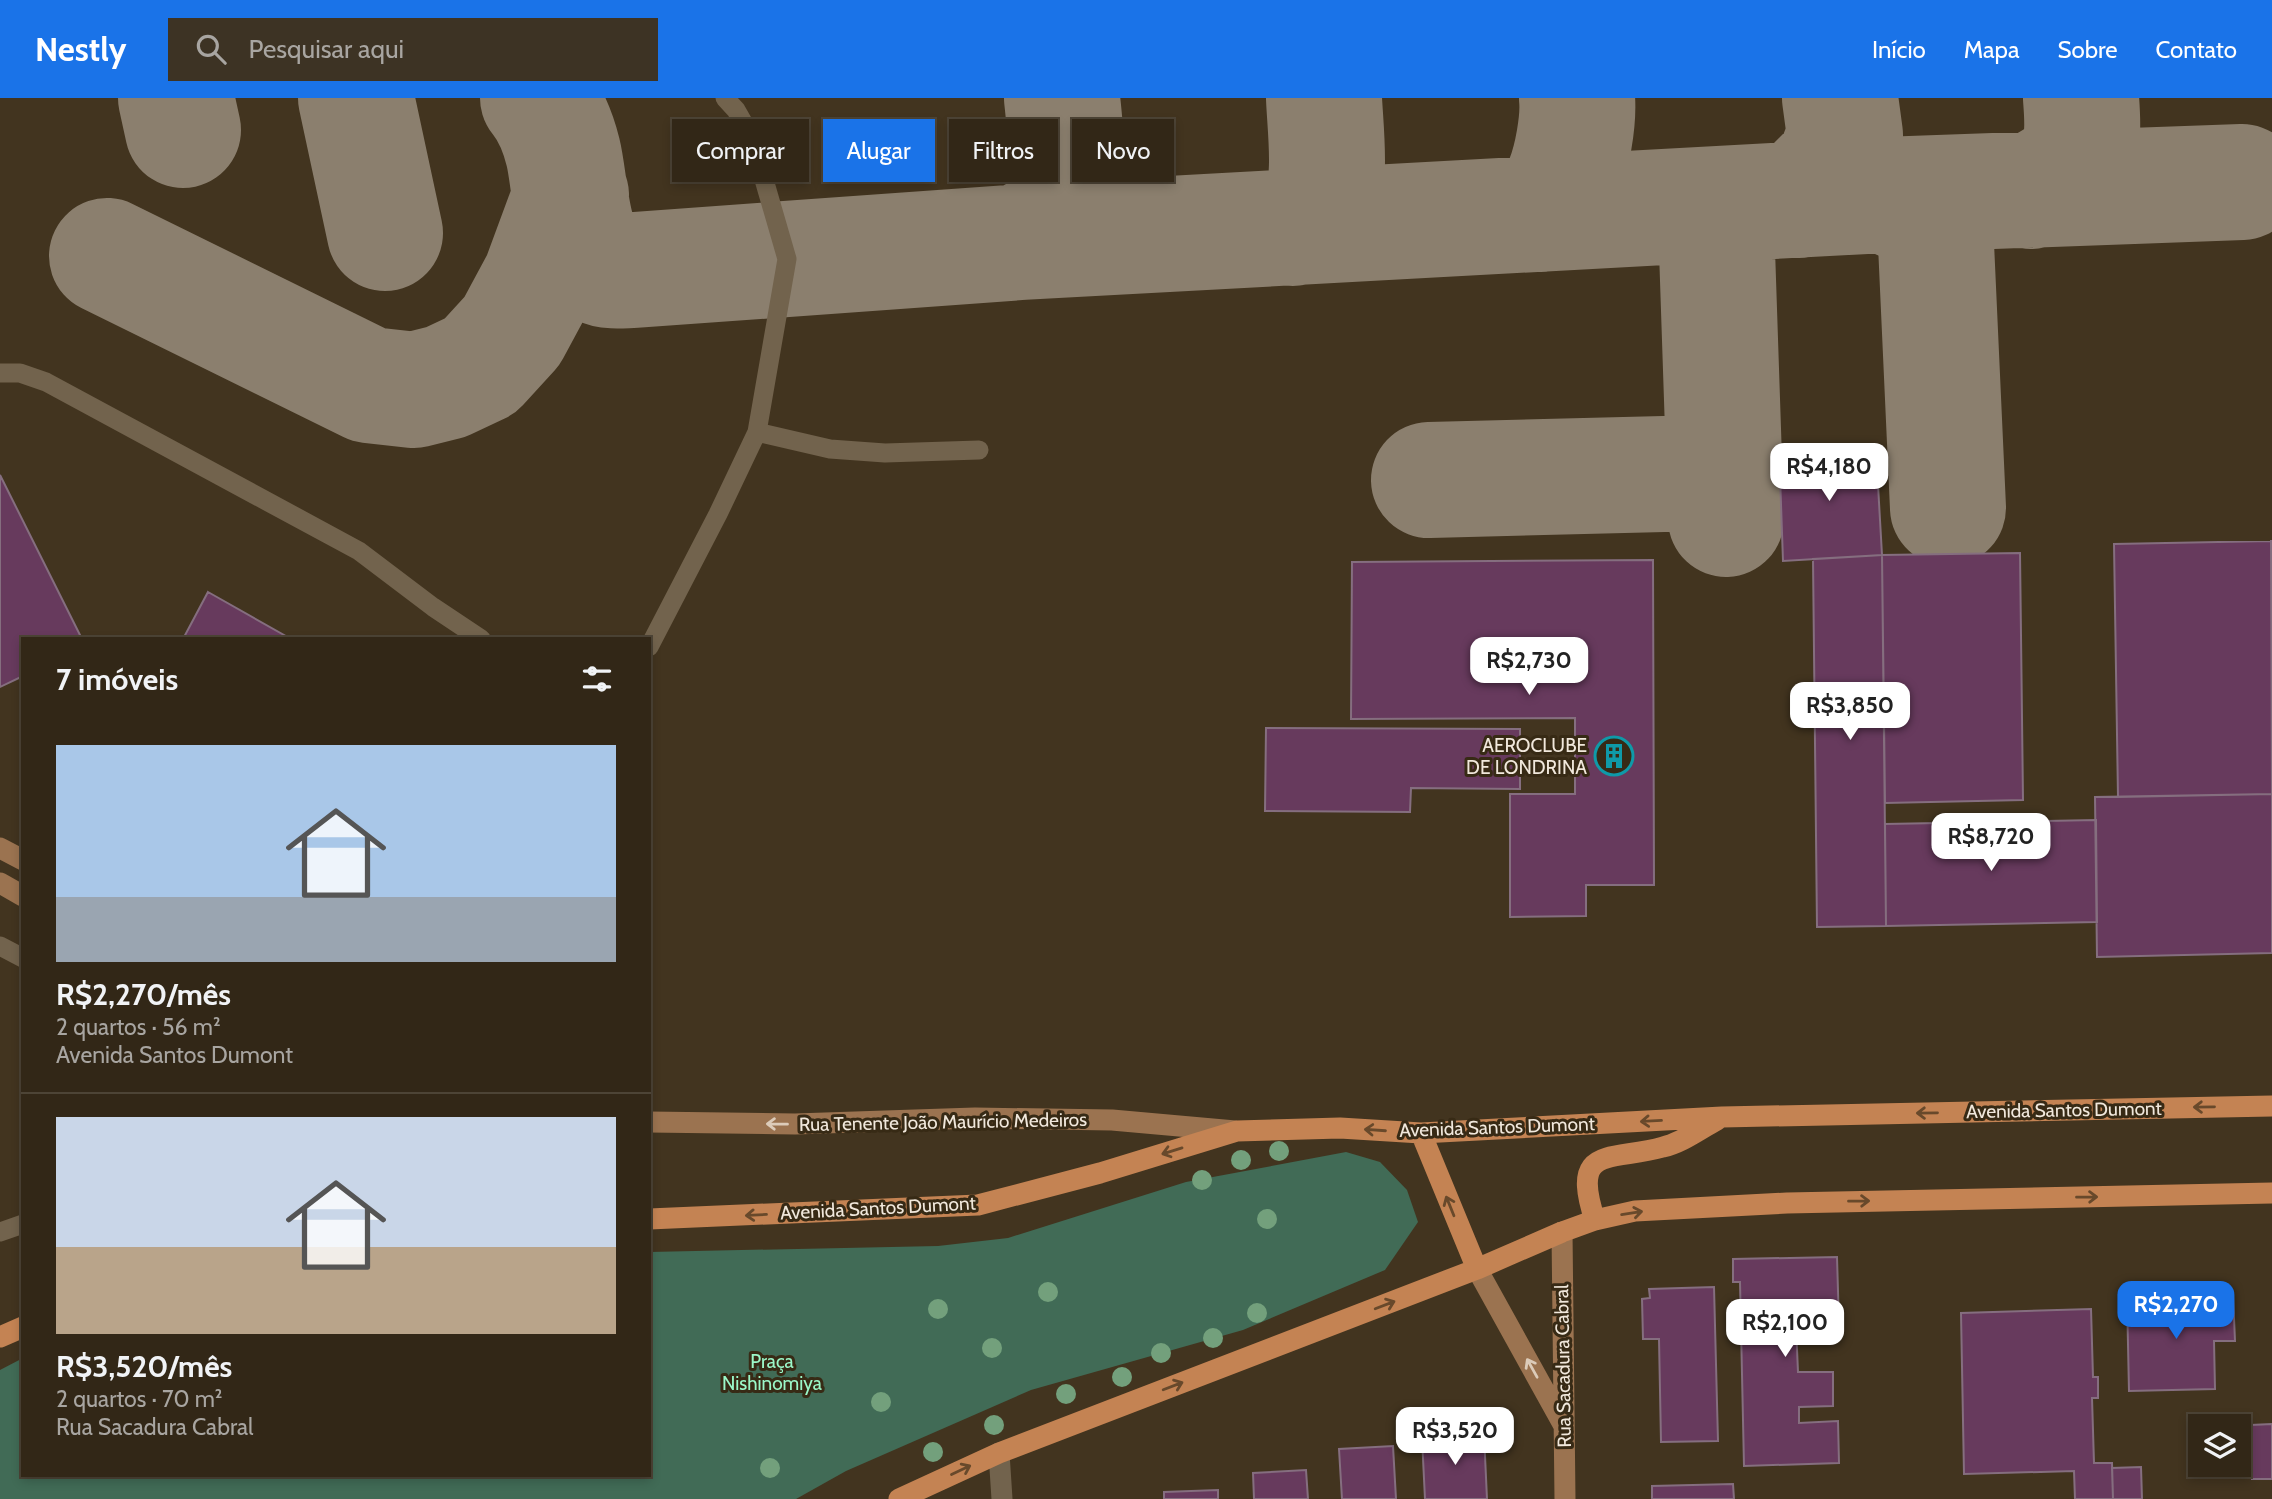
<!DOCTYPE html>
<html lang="pt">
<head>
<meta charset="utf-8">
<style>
	body { margin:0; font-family:Cabin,sans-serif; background:#3d3324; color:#f1f3f6; height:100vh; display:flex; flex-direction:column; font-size:26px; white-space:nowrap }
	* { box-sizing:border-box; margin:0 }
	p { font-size:23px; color:#a8a5a1 }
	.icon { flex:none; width:38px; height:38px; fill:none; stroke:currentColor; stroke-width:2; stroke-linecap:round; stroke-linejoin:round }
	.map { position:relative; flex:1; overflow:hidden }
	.sheet { position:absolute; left:21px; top:539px; width:630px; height:840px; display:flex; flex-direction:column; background:#322717; border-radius:0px; box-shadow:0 4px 10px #0003,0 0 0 2px #4d4436 }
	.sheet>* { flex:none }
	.guide { position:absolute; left:672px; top:21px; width:665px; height:63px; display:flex; gap:14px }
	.fabs { position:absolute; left:2188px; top:1316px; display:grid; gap:14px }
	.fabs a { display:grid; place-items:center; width:63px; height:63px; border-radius:0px; background:#322717; box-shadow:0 4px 10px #0003,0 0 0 2px #4d4436; font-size:35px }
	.price { position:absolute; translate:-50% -60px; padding:0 16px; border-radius:14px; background:#fff; color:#222; font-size:23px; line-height:46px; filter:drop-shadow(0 2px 4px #0008) }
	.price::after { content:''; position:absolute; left:50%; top:42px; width:21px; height:16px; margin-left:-10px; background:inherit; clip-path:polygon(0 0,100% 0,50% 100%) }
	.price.selected { background:#1a73e8; color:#fff }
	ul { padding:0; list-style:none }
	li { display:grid; align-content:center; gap:14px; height:371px; padding:0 35px }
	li+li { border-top:2px solid #4d4436 }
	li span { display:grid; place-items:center; height:217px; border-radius:0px; color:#555 }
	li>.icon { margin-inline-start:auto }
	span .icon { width:126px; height:126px; fill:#fffc; stroke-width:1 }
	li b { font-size:30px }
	h2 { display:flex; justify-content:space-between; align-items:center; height:84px; padding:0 35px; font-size:30px }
	.chip { padding:0 24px; border-radius:0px; background:#322717; box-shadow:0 4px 10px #0003,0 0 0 2px #4d4436; font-size:24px; line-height:63px }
	.chip.selected { background:#1a73e8; color:#fff }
	header { display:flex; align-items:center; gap:42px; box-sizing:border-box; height:98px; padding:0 35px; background:#1a73e8; color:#fff }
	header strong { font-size:33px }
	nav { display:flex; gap:38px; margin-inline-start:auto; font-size:24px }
	.search { width:490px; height:63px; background:#3d3324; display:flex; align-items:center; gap:18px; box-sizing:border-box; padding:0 24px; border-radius:0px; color:#a8a5a1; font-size:26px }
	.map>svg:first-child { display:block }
	.green { fill:#416b56 }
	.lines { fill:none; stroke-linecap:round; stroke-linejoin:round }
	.taxiway { stroke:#8b7f6e; stroke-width:116 }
	.building { fill:#673a5d; stroke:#856e7f; stroke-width:2 }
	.lane { stroke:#72634d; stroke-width:19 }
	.street { stroke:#72634d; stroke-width:21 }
	.secondary { stroke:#9b7350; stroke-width:21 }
	.primary { stroke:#c48353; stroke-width:21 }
	.tree { fill:#73a07c }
	.oneway { stroke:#68492b }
	.oneway2 { stroke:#dccbb9 }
	.labels { text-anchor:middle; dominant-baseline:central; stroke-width:6; stroke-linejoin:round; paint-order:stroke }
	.poi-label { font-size:19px; fill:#f1e8dc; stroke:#372a15; text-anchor:end }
	.street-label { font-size:19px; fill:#f1e8dc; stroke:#372a15 }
	.park-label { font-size:19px; fill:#9bf8c9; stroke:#372a15 }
</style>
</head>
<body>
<header>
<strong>Nestly</strong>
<div class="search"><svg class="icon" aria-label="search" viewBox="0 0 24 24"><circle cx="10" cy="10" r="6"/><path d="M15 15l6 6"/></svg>Pesquisar aqui</div>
<nav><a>Início</a><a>Mapa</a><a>Sobre</a><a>Contato</a></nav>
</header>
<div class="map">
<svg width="2272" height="1401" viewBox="0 0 2272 1401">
	<rect width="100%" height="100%" fill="#42341f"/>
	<path class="green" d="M1346,1054l34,10 27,28 11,32 -33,48 -142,60 -212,60 -185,81 -50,28h-796v-129l23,-12v117h626v-223l289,-6 70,-8 178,-56z"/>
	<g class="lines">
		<path class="taxiway" d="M176,0l7,32
			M356,0l29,135
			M538,0c13,16 20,34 25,54 8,32 7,100 39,116 8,4 23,2 32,2l388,-28 862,-47 358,-13
			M2031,93c51,-23 54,-41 50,-93
			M1884,97c27,10 44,20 52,49l12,264
			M1799,102l35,-35 11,-30 -5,-37
			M1678,109c19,10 33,22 39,43l9,269
			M1541,116c7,-10 17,-21 22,-33 9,-22 16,-60 14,-83
			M1293,130c9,-5 20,-11 25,-20 15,-23 7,-82 6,-110
			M1022,144c13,-8 26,-14 35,-26 16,-23 8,-89 5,-118
			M107,158l262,129 45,5 32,-8 34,-16 32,-35 28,-52 31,-84
			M1429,382l275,-7 9,-6 11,-14"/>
	</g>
	<path class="building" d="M1779,349l97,3 6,105 -99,6z
		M0,377l82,164h-59v37l-23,11z
		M2271,443h1v138z
		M2271,443l1,253 -154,3 -4,-253z
		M2020,455l3,247 -138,3 -3,-248z
		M1882,457l4,371 -69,1 -4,-368z
		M1653,462l1,325h-68v31l-76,1v-123h65v-76l-224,1 1,-157z
		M208,494l83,47h-108z
		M1266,630l254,1v60l-109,-1 -1,24 -145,-1z
		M2272,696v159l-175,4 -2,-160z
		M2096,722l1,102 -211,4 -1,-102z
		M1837,1159l2,68 -43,1 2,46h35v34l-34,1v16l39,-2 1,42 -95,3 -4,-184h-7v-23z
		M1714,1189l4,154 -57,1 -2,-103h-16l-1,-40 8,-1 -1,-9z
		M2233,1197l2,46h-21l1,48 -86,2 -2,-94z
		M2091,1211l2,68h5v21h-6l2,65h18l1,36h-38l-1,-28 -110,3 -3,-161z
		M2272,1326v55h-20l-1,-54z
		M1484,1336l3,65h-62l-3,-61z
		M1393,1348l3,53h-54l-3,-50z
		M2141,1369l1,32h-29l-1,-31z
		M1306,1372l2,29h-54l-1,-26z
		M1733,1386l1,15h-82v-13z
		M1218,1392v9h-54v-7z"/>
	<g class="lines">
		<path class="lane" d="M0,275h20l26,9 313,169 74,56 48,32
			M757,334l73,17 55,4 94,-3
			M649,549l69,-133 39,-82 30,-173 -35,-121 -16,-28 -11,-12
			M0,848l23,12
			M0,1134l23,-8"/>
		<path class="street" d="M999,1355l3,46"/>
		<path class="secondary" d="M0,750l23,12
			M0,785l23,13
			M649,1024l146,2 180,-6 137,2 123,11
			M1562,1134l3,267
			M1477,1171l87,157"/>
		<path class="primary" d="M1421,1035l56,136
			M649,1121l329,-14 122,-32 137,-42 103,-3 81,5 301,-16 550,-11
			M1595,1122c-25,-76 15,-58 68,-73 19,-4 37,-18 54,-27
			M0,1239l23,-10
			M899,1401l100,-46 478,-184 85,-37 33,-12 40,-9 152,-8 485,-10"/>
	</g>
	<g class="tree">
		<circle cx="1279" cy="1053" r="10"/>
		<circle cx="1241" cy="1062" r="10"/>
		<circle cx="1202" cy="1082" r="10"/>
		<circle cx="1267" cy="1121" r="10"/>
		<circle cx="1048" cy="1194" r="10"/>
		<circle cx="938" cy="1211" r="10"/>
		<circle cx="1257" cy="1215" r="10"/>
		<circle cx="1213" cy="1240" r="10"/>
		<circle cx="992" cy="1250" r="10"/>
		<circle cx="1161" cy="1255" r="10"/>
		<circle cx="1122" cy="1279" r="10"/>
		<circle cx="1066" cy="1296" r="10"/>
		<circle cx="881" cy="1304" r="10"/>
		<circle cx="994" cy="1327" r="10"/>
		<circle cx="933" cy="1354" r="10"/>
		<circle cx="770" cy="1370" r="10"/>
	</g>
	<defs><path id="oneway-shaft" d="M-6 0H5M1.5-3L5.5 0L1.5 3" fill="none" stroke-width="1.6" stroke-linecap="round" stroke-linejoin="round" transform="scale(1.75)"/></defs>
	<g class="oneway">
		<use href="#oneway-shaft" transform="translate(2204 1009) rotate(179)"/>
		<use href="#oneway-shaft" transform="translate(1927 1015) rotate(179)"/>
		<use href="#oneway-shaft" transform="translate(1651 1023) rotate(177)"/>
		<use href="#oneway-shaft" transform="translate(1375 1032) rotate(-176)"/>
		<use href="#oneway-shaft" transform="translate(1172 1053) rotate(163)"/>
		<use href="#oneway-shaft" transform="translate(2087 1099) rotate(-1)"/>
		<use href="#oneway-shaft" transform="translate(1859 1103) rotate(-1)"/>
		<use href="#oneway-shaft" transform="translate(1450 1108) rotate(-112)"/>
		<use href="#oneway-shaft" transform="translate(1632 1115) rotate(-9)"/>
		<use href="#oneway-shaft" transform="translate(756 1117) rotate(177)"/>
		<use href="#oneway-shaft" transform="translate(1385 1207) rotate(-21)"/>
		<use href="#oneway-shaft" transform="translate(1173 1288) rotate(-21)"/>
		<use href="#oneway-shaft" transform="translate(961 1372) rotate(-25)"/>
	</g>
	<g class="oneway2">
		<use href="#oneway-shaft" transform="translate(777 1026) rotate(-179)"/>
		<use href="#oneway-shaft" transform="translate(1532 1270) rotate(-119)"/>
	</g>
	<defs>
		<symbol id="building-ring" viewBox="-11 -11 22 22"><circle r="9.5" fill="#372a15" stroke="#0f9aa8" stroke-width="1.5"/><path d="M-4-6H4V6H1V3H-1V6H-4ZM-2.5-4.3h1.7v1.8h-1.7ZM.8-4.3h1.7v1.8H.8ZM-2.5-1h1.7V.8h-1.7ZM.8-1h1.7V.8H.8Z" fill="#0f9aa8"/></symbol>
	</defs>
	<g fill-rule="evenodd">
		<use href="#building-ring" x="1592" y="636" width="44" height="44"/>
	</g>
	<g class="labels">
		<g class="poi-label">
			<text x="1587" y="647">AEROCLUBE<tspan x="1587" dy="22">DE LONDRINA</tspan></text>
		</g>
		<g class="street-label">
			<text transform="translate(2064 1012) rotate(-1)">Avenida Santos Dumont</text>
			<text transform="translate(943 1024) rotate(-1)">Rua Tenente João Maurício Medeiros</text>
			<text transform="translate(1497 1029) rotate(-2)">Avenida Santos Dumont</text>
			<text transform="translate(878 1110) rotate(-3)">Avenida Santos Dumont</text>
			<text transform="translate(1563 1268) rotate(-91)">Rua Sacadura Cabral</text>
		</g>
		<g class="park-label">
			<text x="772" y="1263">Praça<tspan x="772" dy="22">Nishinomiya</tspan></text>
		</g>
	</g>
</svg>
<div class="fabs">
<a><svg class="icon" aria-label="layers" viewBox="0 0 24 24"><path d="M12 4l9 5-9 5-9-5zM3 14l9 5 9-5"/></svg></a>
</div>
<b class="price" style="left:1829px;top:405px">R$4,180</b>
<b class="price" style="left:1529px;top:599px">R$2,730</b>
<b class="price" style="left:1850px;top:644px">R$3,850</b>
<b class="price" style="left:1991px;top:775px">R$8,720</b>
<b class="price selected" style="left:2176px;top:1243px">R$2,270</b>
<b class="price" style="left:1785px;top:1261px">R$2,100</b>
<b class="price" style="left:1455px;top:1369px">R$3,520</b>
<div class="guide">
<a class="chip">Comprar</a>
<a class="chip selected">Alugar</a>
<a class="chip">Filtros</a>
<a class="chip">Novo</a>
</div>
<section class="sheet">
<h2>7 imóveis<svg class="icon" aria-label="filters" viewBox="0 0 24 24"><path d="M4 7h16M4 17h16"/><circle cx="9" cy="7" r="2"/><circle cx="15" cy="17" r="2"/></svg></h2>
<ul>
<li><span style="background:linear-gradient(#a9c7e8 70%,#9aa5b1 0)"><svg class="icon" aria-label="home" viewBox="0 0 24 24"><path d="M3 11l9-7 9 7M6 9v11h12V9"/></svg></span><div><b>R$2,270/mês</b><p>2 quartos · 56 m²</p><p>Avenida Santos Dumont</p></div></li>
<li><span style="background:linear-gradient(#c9d6e8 60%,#b9a48a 0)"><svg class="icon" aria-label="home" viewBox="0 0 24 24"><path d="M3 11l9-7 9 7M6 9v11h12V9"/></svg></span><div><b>R$3,520/mês</b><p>2 quartos · 70 m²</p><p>Rua Sacadura Cabral</p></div></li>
</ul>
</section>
</div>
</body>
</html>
